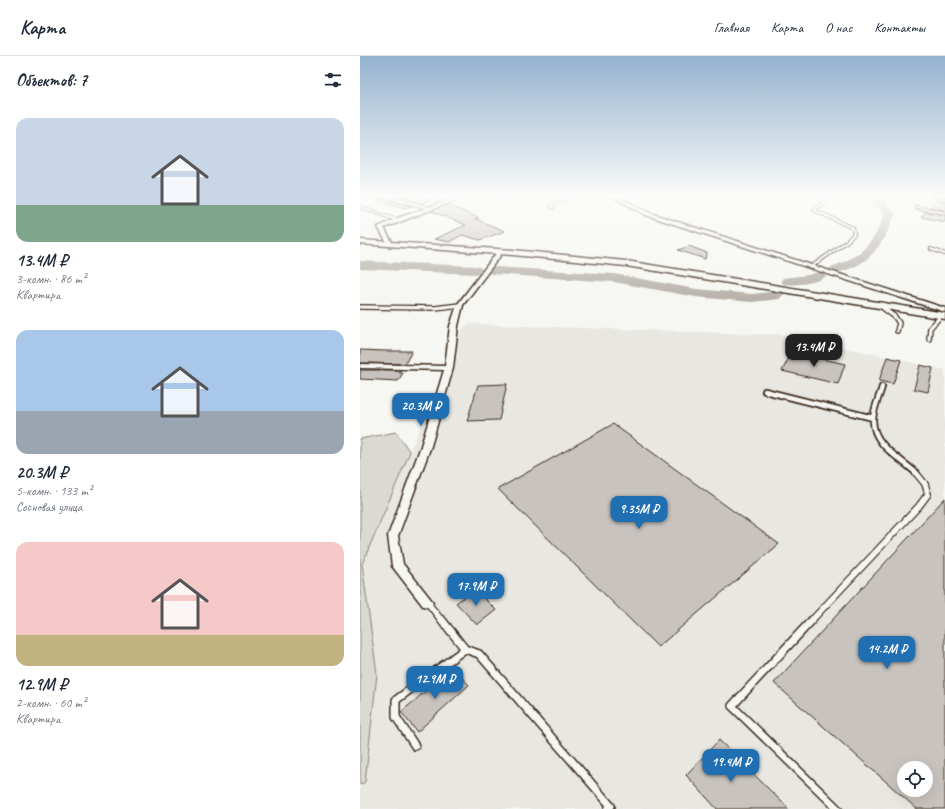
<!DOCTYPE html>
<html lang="ru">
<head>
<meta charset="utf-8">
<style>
	body { margin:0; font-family:Caveat,sans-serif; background:#f2f2f3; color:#1f2937; height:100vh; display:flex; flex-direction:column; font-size:15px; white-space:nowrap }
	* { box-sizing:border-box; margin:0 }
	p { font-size:13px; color:#747a83 }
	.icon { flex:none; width:22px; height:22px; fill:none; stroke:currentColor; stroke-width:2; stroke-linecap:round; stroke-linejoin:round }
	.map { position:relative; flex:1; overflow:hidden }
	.sheet { display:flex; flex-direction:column; background:#fff; width:360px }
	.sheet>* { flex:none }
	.tools { position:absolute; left:537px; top:705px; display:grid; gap:8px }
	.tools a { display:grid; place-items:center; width:36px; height:36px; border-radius:50%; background:#fff; box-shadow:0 4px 16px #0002; font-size:20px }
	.price { position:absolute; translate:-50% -34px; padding:0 9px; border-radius:8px; background:#1f6fb2; color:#fff; font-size:13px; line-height:26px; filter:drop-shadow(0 1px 2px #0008) }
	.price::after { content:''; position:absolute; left:50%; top:24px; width:12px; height:9px; margin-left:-6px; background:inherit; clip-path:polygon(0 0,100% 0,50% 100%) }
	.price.on { background:#222; color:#fff }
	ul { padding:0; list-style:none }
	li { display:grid; align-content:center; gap:8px; height:212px; padding:0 16px }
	li span { display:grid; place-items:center; height:124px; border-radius:12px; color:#555 }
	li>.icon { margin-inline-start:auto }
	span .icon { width:72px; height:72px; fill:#fffc; stroke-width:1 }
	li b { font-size:17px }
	h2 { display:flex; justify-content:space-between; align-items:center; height:48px; padding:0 16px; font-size:17px }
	header { display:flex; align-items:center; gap:24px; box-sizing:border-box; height:56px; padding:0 20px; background:#fff; border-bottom:1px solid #e0e1e3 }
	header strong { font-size:19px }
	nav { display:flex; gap:22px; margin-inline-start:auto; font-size:14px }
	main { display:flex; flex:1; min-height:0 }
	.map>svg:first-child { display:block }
	.built { fill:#e8e7e2; fill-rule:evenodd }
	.green { fill:#dad9d3; stroke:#8a8278 }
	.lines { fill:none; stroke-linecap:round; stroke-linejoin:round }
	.river { fill:#b6b0a9; fill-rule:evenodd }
	.building { fill:#c8c3be; stroke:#3b2a1e; fill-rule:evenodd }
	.service-far4-casing { stroke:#3b2a1e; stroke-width:4.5 }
	.service-far3-casing { stroke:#3b2a1e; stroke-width:6 }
	.service-far2-casing { stroke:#3b2a1e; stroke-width:8 }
	.service-far1-casing { stroke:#3b2a1e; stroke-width:8 }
	.service-casing { stroke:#3b2a1e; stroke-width:10 }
	.minor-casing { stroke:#3b2a1e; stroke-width:3 }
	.secondary-casing { stroke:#3b2a1e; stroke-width:3 }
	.service-far4 { stroke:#f6f6f2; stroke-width:2.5 }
	.service-far3 { stroke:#f6f6f2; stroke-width:3.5 }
	.service-far2 { stroke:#f6f6f2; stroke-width:4.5 }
	.service-far1 { stroke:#f6f6f2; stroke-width:5.5 }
	.service { stroke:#f6f6f2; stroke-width:7 }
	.minor { fill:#f6f6f2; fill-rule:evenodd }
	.secondary { fill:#f6f6f2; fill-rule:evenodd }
</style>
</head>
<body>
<header>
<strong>Карта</strong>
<nav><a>Главная</a><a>Карта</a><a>О нас</a><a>Контакты</a></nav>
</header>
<main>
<section class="sheet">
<h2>Объектов: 7<svg class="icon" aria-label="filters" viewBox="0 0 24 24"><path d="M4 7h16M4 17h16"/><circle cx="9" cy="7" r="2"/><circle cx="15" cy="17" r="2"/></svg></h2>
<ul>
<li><span style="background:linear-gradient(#c9d6e8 70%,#7fa58c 0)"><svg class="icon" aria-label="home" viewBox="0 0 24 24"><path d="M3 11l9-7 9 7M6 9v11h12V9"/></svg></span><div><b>13.4M ₽</b><p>3-комн. · 86 m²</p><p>Квартира</p></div></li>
<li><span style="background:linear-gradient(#a9c7e8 65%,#9aa5b1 0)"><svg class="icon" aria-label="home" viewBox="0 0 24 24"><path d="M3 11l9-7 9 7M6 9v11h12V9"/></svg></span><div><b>20.3M ₽</b><p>5-комн. · 133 m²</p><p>Сосновая улица</p></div></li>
<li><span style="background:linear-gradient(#f6c9c9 75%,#c2b280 0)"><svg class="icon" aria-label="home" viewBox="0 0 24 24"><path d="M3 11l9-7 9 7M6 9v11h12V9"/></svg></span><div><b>12.9M ₽</b><p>2-комн. · 60 m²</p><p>Квартира</p></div></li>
</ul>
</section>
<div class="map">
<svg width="585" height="753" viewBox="0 0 585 753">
	<rect width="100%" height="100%" fill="#f6f6f2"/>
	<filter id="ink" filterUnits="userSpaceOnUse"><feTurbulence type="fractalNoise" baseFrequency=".025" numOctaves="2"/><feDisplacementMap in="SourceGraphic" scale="8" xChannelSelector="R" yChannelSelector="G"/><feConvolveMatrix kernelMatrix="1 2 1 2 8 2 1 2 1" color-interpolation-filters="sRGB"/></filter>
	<g filter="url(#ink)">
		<path class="built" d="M109,268l318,11 158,35v439h-585v-24l5,-4 12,-107 -15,-110 100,-235zM544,712h22v22h-22z"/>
		<path class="green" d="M36,376l14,20 -48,112 15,110 -12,108 -5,3v-346z"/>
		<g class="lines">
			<path class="river" d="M513,140l12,1 2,2 -3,4 11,10c-9,25 -20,46 -46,56 -6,2 -12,5 -18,4l-2,-3 2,-3c31,-11 42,-23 54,-53l-12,-11 3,-4z
				M0,205l116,5 4,1 2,3 -2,3 -4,1 -116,-5z
				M135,211l119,7 82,15 56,5 19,-2 8,-3 5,1 1,3 -6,6 -27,3 -56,-5 -82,-15 -123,-8 -2,-3 2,-3z
				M461,215l4,1 2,3c-6,8 -35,11 -44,9l-2,-3 2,-3 25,-3z"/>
		</g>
		<path class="building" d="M36,140h41v1l-16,6z
			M23,142l1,1 28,7 -7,2 -28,-8z
			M577,144l8,2v8l-15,-3z
			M87,149l32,13 -4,1 30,12 -25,9 -18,-5 -13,7 -15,-3 32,-14 -35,-14z
			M566,156l19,3v7l-24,-5z
			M329,190l18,7 -2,6 -27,-9z
			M0,294l25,1h27l-7,13 -45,-1z
			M432,296l53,12 -7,20 -56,-13z
			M527,301l14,3 -8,24 -14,-3z
			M560,309l13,3 -5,24 -14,-3z
			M0,314h41l-2,3h4l-5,8 -38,-2z
			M147,328l-8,36 -32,1 11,-36z
			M253,368l166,120 -121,103 -160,-158z
			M585,442v311h-28l-143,-126zM544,712h22v22h-22z
			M115,533l21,21 -19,15 -21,-22z
			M93,612l16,17 -52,47 -16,-20z
			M359,684l70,69h-72l-31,-34z"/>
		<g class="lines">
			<defs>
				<path id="service-far4" d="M25,140l44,12
					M0,151l37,13
					M193,152l-2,-2 21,-10
					M571,193l14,5
					M451,211l35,-25 8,-8 -1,-6 -39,-18 17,-14"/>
				<path id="service-far3" d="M0,251l75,1 25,-3
					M523,252l12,9 4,6 -2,8
					M569,283l1,-11 11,-12"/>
				<path id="service-far2" d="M522,331c-3,11 -9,22 -9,33 0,26 28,38 44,54
					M405,335l108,27"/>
				<path id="service-far1" d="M67,546l15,19
					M451,565l108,-115 9,-12 -3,-10 -9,-11"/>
				<path id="service" d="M452,564l-80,86 106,103
					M105,593l14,5 132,152 -3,3
					M55,690l-19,-29v-17l69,-51 -23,-29"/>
				<path id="minor" d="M100,140h7l-83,32 9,16 -1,1h-4l-10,-18 17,-8z
					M251,140h6l33,17 295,95v4l-299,-97z
					M572,140l13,2v2l-13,-3z
					M555,150l30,6v2l-30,-6z
					M138,195l5,1 -40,53 -5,21 -5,42 -22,78 -33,90 5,28 30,38 -2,4 -4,1 -4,-1 -31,-40 -4,-30 33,-90 23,-76 -84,-2v-4l85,2 5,-40 7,-21z"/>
				<path id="secondary" d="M0,184l153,10 113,11 319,52v6l-319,-53 -113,-11 -153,-11z"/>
			</defs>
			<use href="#service-far4" class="service-far4-casing"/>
			<use href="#service-far3" class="service-far3-casing"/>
			<use href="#service-far2" class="service-far2-casing"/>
			<use href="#service-far1" class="service-far1-casing"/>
			<use href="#service" class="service-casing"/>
			<use href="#minor" class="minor-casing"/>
			<use href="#secondary" class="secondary-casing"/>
			<use href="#service-far4" class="service-far4"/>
			<use href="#service-far3" class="service-far3"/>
			<use href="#service-far2" class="service-far2"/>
			<use href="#service-far1" class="service-far1"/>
			<use href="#service" class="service"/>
			<use href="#minor" class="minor"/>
			<use href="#secondary" class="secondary"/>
		</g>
	</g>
	<linearGradient id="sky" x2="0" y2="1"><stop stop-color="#94b2cf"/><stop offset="0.57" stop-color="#fbfbf9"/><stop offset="1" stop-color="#fbfbf9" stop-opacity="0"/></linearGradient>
	<rect width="585" height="245" fill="url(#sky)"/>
</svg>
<div class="tools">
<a><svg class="icon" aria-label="locate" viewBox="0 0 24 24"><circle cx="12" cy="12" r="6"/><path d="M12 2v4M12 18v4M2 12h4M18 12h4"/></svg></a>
</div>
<b class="price on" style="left:454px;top:312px">13.4M ₽</b>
<b class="price" style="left:61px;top:371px">20.3M ₽</b>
<b class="price" style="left:279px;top:474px">9.35M ₽</b>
<b class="price" style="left:116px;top:551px">17.9M ₽</b>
<b class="price" style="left:527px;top:614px">14.2M ₽</b>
<b class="price" style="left:75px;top:644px">12.9M ₽</b>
<b class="price" style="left:371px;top:727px">19.4M ₽</b>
</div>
</main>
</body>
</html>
